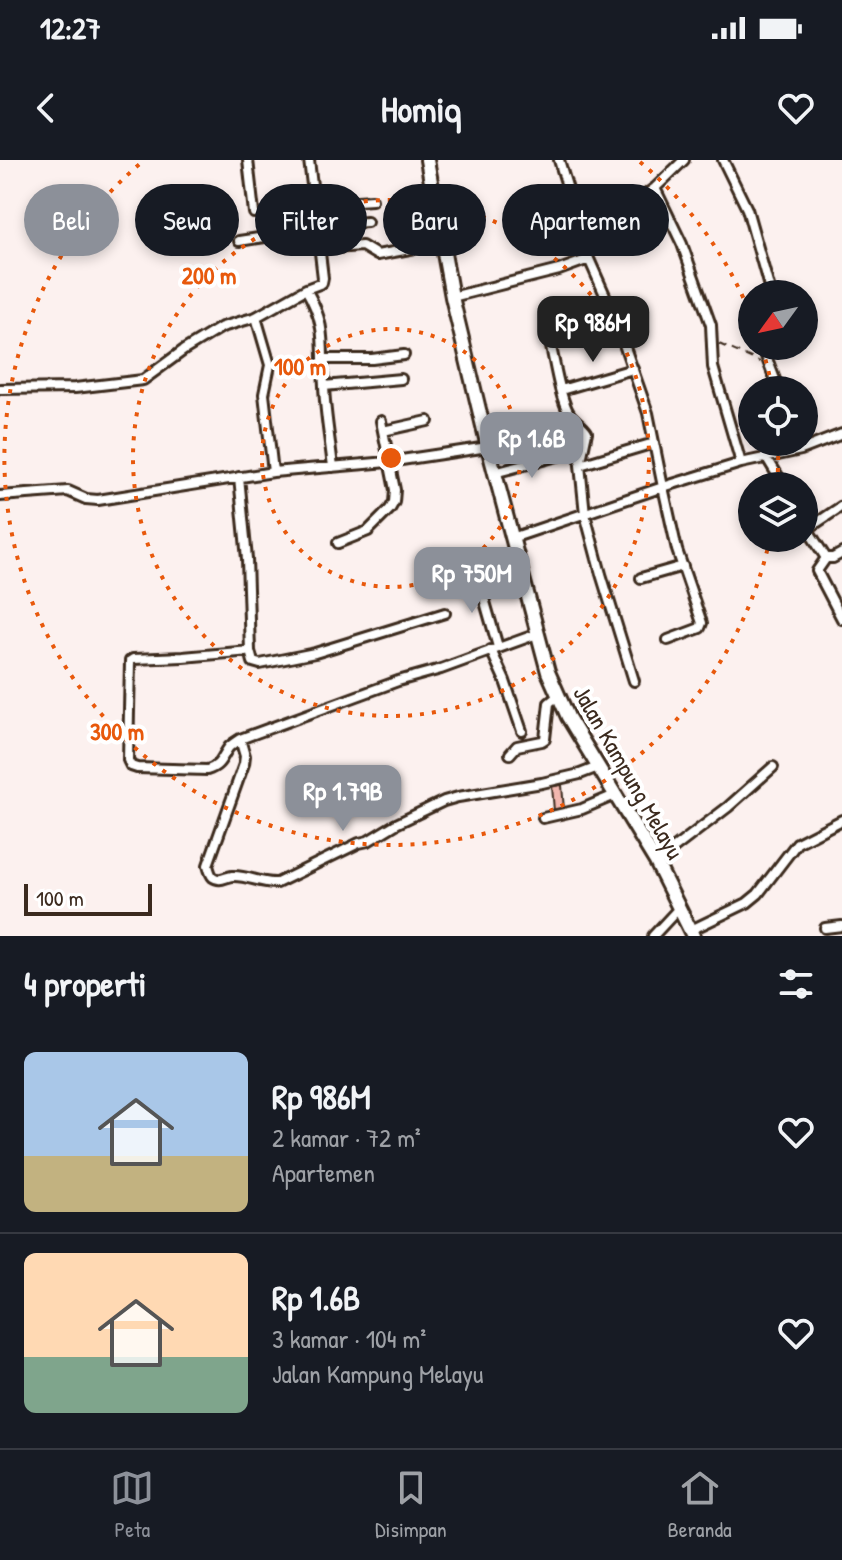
<!DOCTYPE html>
<html lang="id">
<head>
<meta charset="utf-8">
<style>
	body { margin:0; font-family:"Patrick Hand",sans-serif; background:#242831; color:#f1f3f6; height:100vh; display:flex; flex-direction:column; font-size:30px; white-space:nowrap }
	* { box-sizing:border-box; margin:0 }
	p { font-size:26px; color:#9ea1a6 }
	.icon { flex:none; width:44px; height:44px; fill:none; stroke:currentColor; stroke-width:2; stroke-linecap:round; stroke-linejoin:round }
	.map { position:relative; height:776px; overflow:hidden }
	.sheet { display:flex; flex-direction:column; background:#171b24; flex:1 }
	.sheet>* { flex:none }
	.top-card { position:absolute; left:24px; top:24px; width:794px; height:72px; display:flex; gap:16px }
	.needle { width:52px; rotate:237deg }
	.buttons { position:absolute; left:738px; top:120px; display:grid; gap:16px }
	.buttons a { display:grid; place-items:center; width:80px; height:80px; border-radius:50%; background:#171b24; box-shadow:0 4px 12px #0003; font-size:40px }
	.scale { position:absolute; left:24px; bottom:20px; width:128px; box-sizing:border-box; padding-left:8px; border:4px solid #3b2a1e; border-top:0; font-size:22px; line-height:28px; white-space:nowrap; color:#3b2a1e; -webkit-text-stroke:6px #fff; paint-order:stroke }
	.price { position:absolute; translate:-50% -68px; padding:0 18px; border-radius:16px; background:#8c9099; color:#fff; font-size:26px; line-height:52px; filter:drop-shadow(0 2px 4px #0008) }
	.price::after { content:''; position:absolute; left:50%; top:48px; width:24px; height:18px; margin-left:-12px; background:inherit; clip-path:polygon(0 0,100% 0,50% 100%) }
	.price.active { background:#222; color:#fff }
	ul { padding:0; list-style:none }
	li { display:flex; align-items:center; gap:24px; height:200px; padding:0 24px }
	li+li { border-top:2px solid #363941 }
	li span { display:grid; place-items:center; flex:none; width:224px; height:160px; border-radius:12px; color:#555 }
	li>.icon { margin-inline-start:auto }
	span .icon { width:96px; height:96px; fill:#fffc; stroke-width:1 }
	li b { font-size:34px }
	h2 { display:flex; justify-content:space-between; align-items:center; height:96px; padding:0 24px; font-size:34px }
	.chip { padding:0 28px; border-radius:36px; background:#171b24; box-shadow:0 4px 12px #0003; font-size:28px; line-height:72px }
	.chip.active { background:#8c9099; color:#fff }
	.status { display:flex; justify-content:space-between; align-items:center; height:56px; padding:0 40px; background:#171b24; direction:ltr }
	.status svg { height:22px; fill:currentColor }
	header { display:flex; justify-content:space-between; align-items:center; height:104px; padding:0 24px; background:#171b24; font-size:36px; font-weight:800 }
	.tabs { display:flex; justify-content:space-around; align-items:center; height:112px; border-top:2px solid #363941; background:#171b24; font-size:22px; color:#9ea1a6 }
	.tabs a { display:grid; justify-items:center; gap:4px }
	.tabs .active { color:#8c9099 }
	.map>svg:first-child { display:block }
	.building { fill:#f2b7af; stroke:#3b2a1e; stroke-width:2 }
	.lines { fill:none; stroke-linecap:round; stroke-linejoin:round }
	.street-casing { stroke:#3b2a1e; stroke-width:14 }
	.secondary-casing { stroke:#3b2a1e; stroke-width:18 }
	.path { stroke:#3b2a1e; stroke-width:2; stroke-dasharray:8 6; stroke-linecap:butt }
	.street { stroke:#fff; stroke-width:8 }
	.secondary { stroke:#fff; stroke-width:12 }
	.ring { fill:none; stroke:#e8590c; stroke-width:4; stroke-dasharray:4 8 }
	.labels { text-anchor:middle; dominant-baseline:central; stroke-width:8; stroke-linejoin:round; paint-order:stroke }
	.street-label { font-size:24px; fill:#3b2a1e; stroke:#fff }
	.centre { fill:#e8590c; stroke:#fff; stroke-width:4 }
	.ring-label { font-size:24px; text-anchor:middle; font-weight:bold; fill:#e8590c; stroke:#fff; stroke-width:8; stroke-linejoin:round; paint-order:stroke }
</style>
</head>
<body>
<div class="status"><b>12:27</b><svg viewBox="0 0 49 12"><path d="M0 12V9h3v3zM5 12V6h3v6zM10 12V3h3v9zM15 12V0h3v12zM26 1h20v11H26zM47 4h2v5h-2z"/></svg></div>
<header><svg class="icon" aria-label="back" viewBox="0 0 24 24"><path d="M15 5l-7 7 7 7"/></svg>Homiq<svg class="icon" aria-label="heart" viewBox="0 0 24 24"><path d="M12 20l-8-8c-3-5 5-10 8-4 3-6 11-1 8 4z"/></svg></header>
<div class="map">
<svg width="842" height="776" viewBox="0 0 842 776">
	<rect width="100%" height="100%" fill="#fcf1ef"/>
	<filter id="ink" filterUnits="userSpaceOnUse"><feTurbulence type="fractalNoise" baseFrequency=".0125" numOctaves="2"/><feDisplacementMap in="SourceGraphic" scale="16" xChannelSelector="R" yChannelSelector="G"/><feConvolveMatrix kernelMatrix="1 2 1 2 8 2 1 2 1" color-interpolation-filters="sRGB"/></filter>
	<g filter="url(#ink)">
		<path class="building" d="M562,625l2,25 -10,1 -2,-25z"/>
		<g class="lines">
			<defs>
				<path id="street" d="M248,0l6,53
					M723,0l24,49 24,85
					M655,28l27,56 29,81 2,42 28,96
					M314,44l58,-4
					M316,66l51,-4
					M584,80l71,-52 29,-28
					M239,81l78,-12
					M319,89l43,-3 15,9 66,-12
					M306,129c22,38 15,56 18,97 1,27 6,54 9,81
					M452,137l107,-27 30,-11
					M613,153l-27,6 -32,11 -5,8c5,19 10,59 20,75 5,8 13,11 18,19l-7,33 5,49 16,60 33,107
					M256,157l14,48 -6,29 9,78
					M777,186l-6,2 -5,8 13,34
					M324,199h48l32,-4
					M324,226l77,-7
					M0,229l75,-1 68,-8 41,-30 38,-23 34,-10 50,-28 16,-6 1,-5 -14,-118
					M561,230l72,-21
					M383,271l45,-10
					M767,298l17,28
					M580,305l74,-22
					M494,313l67,-18
					M239,317l8,82 3,92 -67,6 -50,2 -3,2 -2,99 3,6 6,2 70,2c14,-4 14,-12 22,-23 1,-1 9,-7 11,-8l158,-58 43,-12 96,-35
					M0,336l68,-5 18,8 12,1 175,-28 115,-10 100,-15
					M804,356l8,10 -3,3 1,4 16,25h7l9,-5
					M812,366l30,-20
					M512,378l151,-51 -15,-74 -35,-100 -24,-54 -30,-99
					M338,383l30,-12 22,-22 4,-7 1,-12 -14,-69
					M826,398l-9,13 25,48
					M641,418l42,-12
					M668,480l32,-12 2,-5 -25,-73 -14,-63 78,-24 60,-13 41,-16
					M498,487l-21,-73 41,-10
					M491,490l14,31 17,50
					M250,491l3,11 7,2 55,-11 130,-40
					M240,579l5,17 -1,8 -36,101c1,4 2,9 5,12 7,5 12,0 19,-1 15,-1 30,8 45,7l82,-40 9,-2 28,-17 48,-23 14,-4 84,-14 38,-9 18,-7
					M510,594l7,-8 25,-5 3,-2 4,-36 10,-8
					M543,658l39,-9 33,-14
					M656,702l72,-55 45,-40
					M825,768l17,-2
					M691,770l56,-27 11,-9 39,-51 45,-23
					M653,776l27,-29"/>
				<path id="secondary" d="M427,0l25,137 36,150 60,225 20,45 88,145 37,74"/>
			</defs>
			<use href="#street" class="street-casing"/>
			<use href="#secondary" class="secondary-casing"/>
			<path class="path" d="M719,184l41,18"/>
			<use href="#street" class="street"/>
			<use href="#secondary" class="secondary"/>
		</g>
	</g>
	<g class="ring">
		<circle cx="391" cy="298" r="129"/>
		<circle cx="391" cy="298" r="258"/>
		<path d="M770 378A387 387 0 1 1 142 2M640 2A387 387 0 0 1 751 156M762 188A387 387 0 0 1 772 227M778 284A387 387 0 0 1 777 325"/>
	</g>
	<g class="labels">
		<g class="street-label">
			<text transform="translate(629 612) rotate(60)">Jalan Kampung Melayu</text>
		</g>
	</g>
	<circle cx="391" cy="298" r="12" class="centre"/>
	<g class="ring-label">
		<text x="209" y="124">200 m</text>
		<text x="300" y="215">100 m</text>
		<text x="117" y="580">300 m</text>
	</g>
</svg>
<div class="buttons">
<a><svg class="needle" viewBox="-14 -14 28 28"><path d="M0-13l5 13h-10z" fill="#e53935"/><path d="M0 13l5-13h-10z" fill="#9ea1a6"/></svg></a>
<a><svg class="icon" aria-label="locate" viewBox="0 0 24 24"><circle cx="12" cy="12" r="6"/><path d="M12 2v4M12 18v4M2 12h4M18 12h4"/></svg></a>
<a><svg class="icon" aria-label="layers" viewBox="0 0 24 24"><path d="M12 4l9 5-9 5-9-5zM3 14l9 5 9-5"/></svg></a>
</div>
<div class="scale">100 m</div>
<b class="price active" style="left:593px;top:204px">Rp 986M</b>
<b class="price" style="left:532px;top:320px">Rp 1.6B</b>
<b class="price" style="left:472px;top:455px">Rp 750M</b>
<b class="price" style="left:343px;top:673px">Rp 1.79B</b>
<div class="top-card">
<a class="chip active">Beli</a>
<a class="chip">Sewa</a>
<a class="chip">Filter</a>
<a class="chip">Baru</a>
<a class="chip">Apartemen</a>
</div>
</div>
<section class="sheet">
<h2>4 properti<svg class="icon" aria-label="filters" viewBox="0 0 24 24"><path d="M4 7h16M4 17h16"/><circle cx="9" cy="7" r="2"/><circle cx="15" cy="17" r="2"/></svg></h2>
<ul>
<li><span style="background:linear-gradient(#a9c7e8 65%,#c2b280 0)"><svg class="icon" aria-label="home" viewBox="0 0 24 24"><path d="M3 11l9-7 9 7M6 9v11h12V9"/></svg></span><div><b>Rp 986M</b><p>2 kamar · 72 m²</p><p>Apartemen</p></div><svg class="icon" aria-label="heart" viewBox="0 0 24 24"><path d="M12 20l-8-8c-3-5 5-10 8-4 3-6 11-1 8 4z"/></svg></li>
<li><span style="background:linear-gradient(#ffd9b3 65%,#7fa58c 0)"><svg class="icon" aria-label="home" viewBox="0 0 24 24"><path d="M3 11l9-7 9 7M6 9v11h12V9"/></svg></span><div><b>Rp 1.6B</b><p>3 kamar · 104 m²</p><p>Jalan Kampung Melayu</p></div><svg class="icon" aria-label="heart" viewBox="0 0 24 24"><path d="M12 20l-8-8c-3-5 5-10 8-4 3-6 11-1 8 4z"/></svg></li>
</ul>
</section>
<nav class="tabs">
<a class="active"><svg class="icon" aria-label="map" viewBox="0 0 24 24"><path d="M3 6l6-2 6 2 6-2v14l-6 2-6-2-6 2zM9 4v14M15 6v14"/></svg>Peta</a>
<a><svg class="icon" aria-label="saved" viewBox="0 0 24 24"><path d="M7 4h10v16l-5-4-5 4z"/></svg>Disimpan</a>
<a><svg class="icon" aria-label="home" viewBox="0 0 24 24"><path d="M3 11l9-7 9 7M6 9v11h12V9"/></svg>Beranda</a>
</nav>
</body>
</html>
